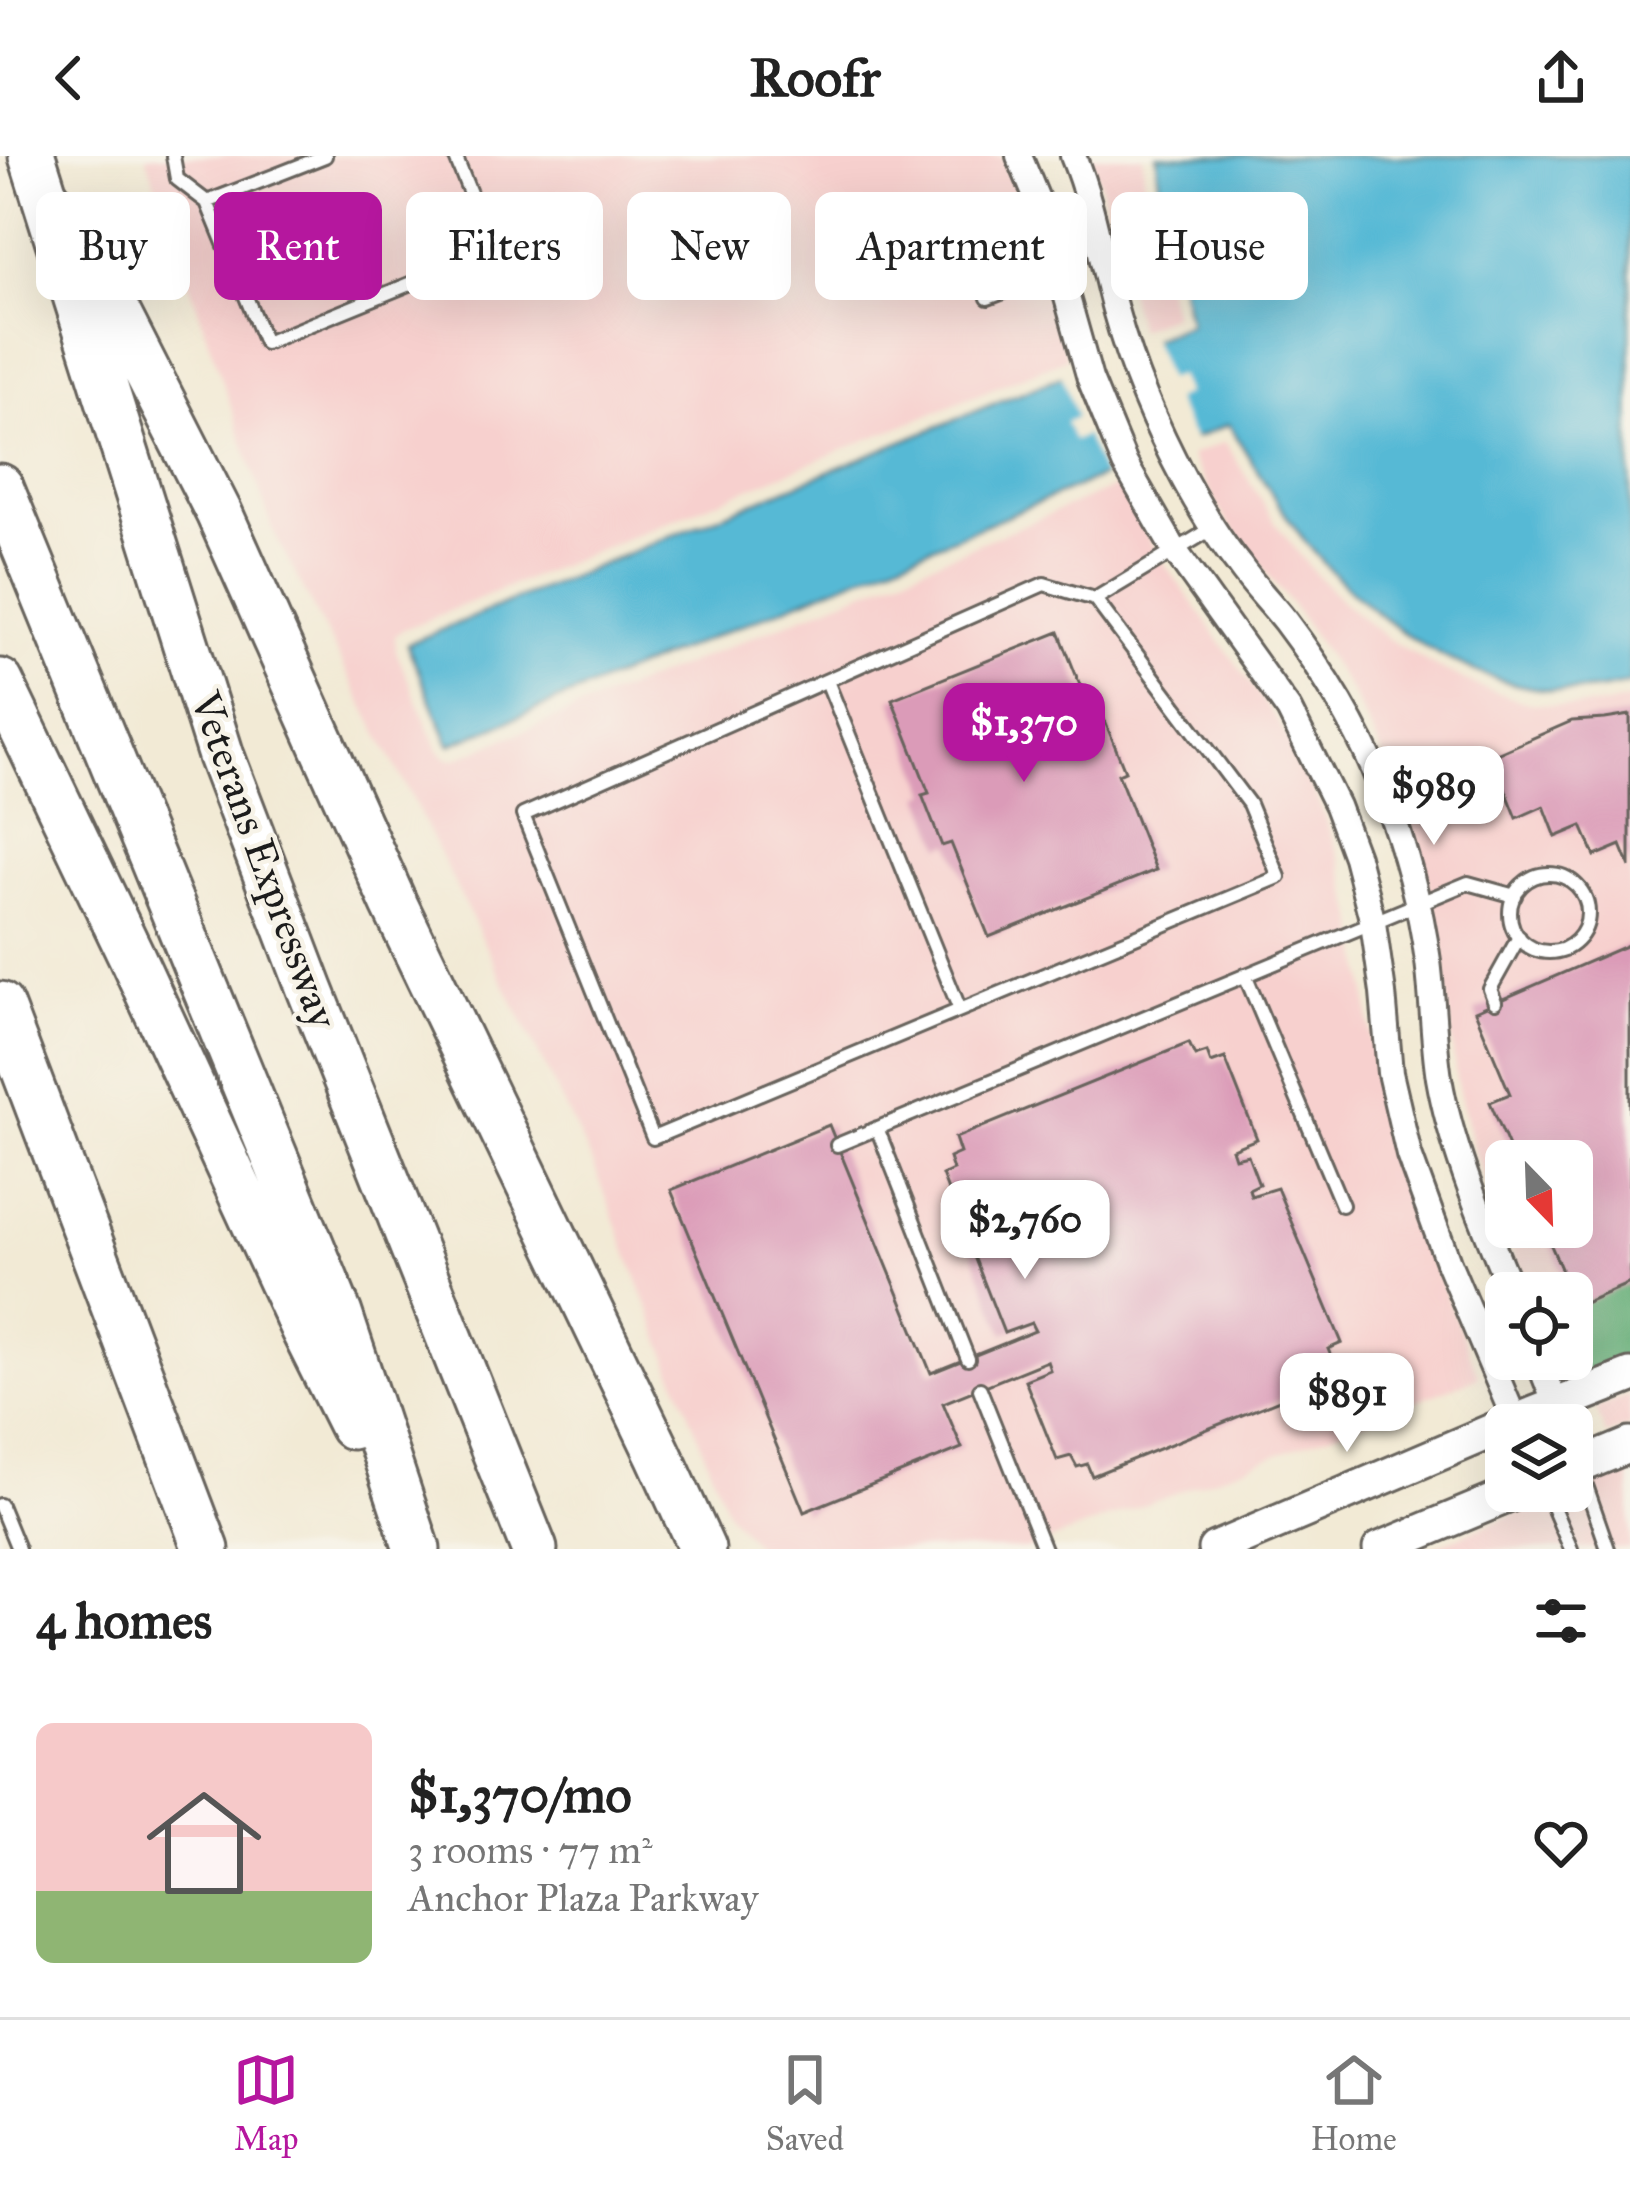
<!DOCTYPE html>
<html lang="en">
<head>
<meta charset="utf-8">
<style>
	body { margin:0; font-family:"IM FELL Great Primer",serif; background:#f2f2f2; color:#222; height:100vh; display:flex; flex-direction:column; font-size:45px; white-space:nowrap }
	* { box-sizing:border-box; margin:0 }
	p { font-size:39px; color:#767676 }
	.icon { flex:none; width:66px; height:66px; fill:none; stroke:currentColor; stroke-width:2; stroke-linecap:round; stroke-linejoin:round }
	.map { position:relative; height:1393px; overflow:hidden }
	.details { display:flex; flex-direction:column; background:#fff; flex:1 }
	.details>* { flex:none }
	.hud { position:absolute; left:36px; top:36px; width:1560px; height:108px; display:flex; gap:24px }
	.needle { width:78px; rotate:157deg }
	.fabs { position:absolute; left:1485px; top:984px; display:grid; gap:24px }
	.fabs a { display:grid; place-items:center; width:108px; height:108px; border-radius:18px; background:#fff; box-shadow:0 12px 48px #0002; font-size:60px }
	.price { position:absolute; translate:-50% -102px; padding:0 27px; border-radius:24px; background:#fff; color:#222; font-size:39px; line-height:78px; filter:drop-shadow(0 3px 6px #0008) }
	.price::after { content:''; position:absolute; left:50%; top:72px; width:36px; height:27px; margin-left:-18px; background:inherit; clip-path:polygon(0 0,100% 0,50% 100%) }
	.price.on { background:#b5179e; color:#fff }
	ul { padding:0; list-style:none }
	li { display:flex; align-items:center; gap:36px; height:300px; padding:0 36px }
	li+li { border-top:3px solid #e0e0e0 }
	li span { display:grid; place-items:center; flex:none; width:336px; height:240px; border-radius:18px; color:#555 }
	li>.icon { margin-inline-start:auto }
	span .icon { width:144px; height:144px; fill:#fffc; stroke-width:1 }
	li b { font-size:51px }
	h2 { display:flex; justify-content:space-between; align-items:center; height:144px; padding:0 36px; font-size:51px }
	.tag { padding:0 42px; border-radius:18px; background:#fff; box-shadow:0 12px 48px #0002; font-size:42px; line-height:108px }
	.tag.on { background:#b5179e; color:#fff }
	header { display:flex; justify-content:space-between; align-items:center; height:156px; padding:0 36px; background:#fff; font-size:54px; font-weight:700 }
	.tabs { display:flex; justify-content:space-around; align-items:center; height:168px; border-top:3px solid #e0e0e0; background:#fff; font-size:33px; color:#767676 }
	.tabs a { display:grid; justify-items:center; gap:6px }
	.tabs .on { color:#b5179e }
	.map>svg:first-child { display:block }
	.built { fill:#f7d0ce; fill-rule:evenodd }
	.forest { fill:#61ac75; stroke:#3e6448; stroke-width:3 }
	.water { fill:#57b9d5; stroke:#3a6a78; stroke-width:3 }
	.pier { fill:#f2ead5 }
	.building { fill:#db9bb8 }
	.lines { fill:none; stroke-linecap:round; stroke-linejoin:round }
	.lane-casing { stroke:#67645d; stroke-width:18 }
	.street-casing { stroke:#67645d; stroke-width:30 }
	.secondary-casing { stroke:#67645d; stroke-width:39 }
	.highway-casing { stroke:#67645d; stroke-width:51 }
	.lane { stroke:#fff; stroke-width:12 }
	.street { stroke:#fff; stroke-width:24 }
	.secondary { stroke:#fff; stroke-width:33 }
	.highway { stroke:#fff; stroke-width:45 }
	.labels { text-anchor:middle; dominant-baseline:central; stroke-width:9; stroke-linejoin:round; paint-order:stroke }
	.street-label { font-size:42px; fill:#1c1c1c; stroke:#f7f3e8 }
</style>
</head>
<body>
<header><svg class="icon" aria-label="back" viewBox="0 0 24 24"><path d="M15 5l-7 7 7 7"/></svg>Roofr<svg class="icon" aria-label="share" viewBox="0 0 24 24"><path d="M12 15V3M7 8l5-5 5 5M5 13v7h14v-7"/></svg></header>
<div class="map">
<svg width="1630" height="1393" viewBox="0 0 1630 1393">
	<rect width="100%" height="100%" fill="#f7f3e8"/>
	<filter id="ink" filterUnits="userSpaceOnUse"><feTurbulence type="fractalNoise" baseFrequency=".00833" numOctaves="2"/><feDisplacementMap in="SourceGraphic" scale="24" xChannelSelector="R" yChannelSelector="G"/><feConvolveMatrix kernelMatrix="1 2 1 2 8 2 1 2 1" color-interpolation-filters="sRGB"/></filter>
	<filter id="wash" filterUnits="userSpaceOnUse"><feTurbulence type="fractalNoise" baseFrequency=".004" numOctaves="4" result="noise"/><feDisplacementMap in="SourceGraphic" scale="48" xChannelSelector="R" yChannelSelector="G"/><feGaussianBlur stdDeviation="2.7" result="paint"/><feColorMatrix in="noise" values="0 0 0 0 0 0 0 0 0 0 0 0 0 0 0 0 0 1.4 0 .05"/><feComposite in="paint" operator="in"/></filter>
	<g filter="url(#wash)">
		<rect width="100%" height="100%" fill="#f2ead5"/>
		<path class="built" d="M146,0h855l28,64 38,138 -665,272 -7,6v13l43,101 9,9h9l662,-273 44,74 114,159 25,45 22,49 18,49 16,63 10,68 7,81 12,57 27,84 66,162 -451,172h-269l-31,-35 -134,-348 -182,-368 -138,-265z
			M1089,0h54l1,26 12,71 17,61 -35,15 -37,-144z
			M1225,286l51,82 34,44 38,39 39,31 45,27 47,22 49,16 45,4 34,-2 23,-6v571l-58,25v-2h-44l-54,-143 -18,-70 -13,-121 -10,-58 -9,-38 -28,-82 -44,-88 -54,-80 -72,-93 -36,-64zM1506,1005h66v66h-66z
			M1630,1239v31l-24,10 -10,-28z
			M1630,1308v85h-202l144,-58z"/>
		<path class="forest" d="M1630,1114v86l-46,19 -12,-33v-47z"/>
		<path class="water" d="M1157,0h473v527c-113,33 -235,-40 -308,-122 -37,-41 -64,-90 -93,-137l-779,321 -43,-101 782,-320c-11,-56 -30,-110 -32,-168z"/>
		<path class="pier" d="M1150,178l17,45 11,-4 8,19 -12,6 22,44 -91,37 -20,-45 -12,5 -8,-19 11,-5 -16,-46z"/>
		<g id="blocks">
			<path class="building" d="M1059,476l36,91 9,-4 21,52 -7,3 38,96 -167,67 -38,-94 -9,3 -20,-51 7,-2 -37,-94z
				M1630,559v152l-9,-22 -26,11 -13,-30 -26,11 -12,-31 -27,12 -25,-62 80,-35 33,-2z
				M1630,788v339l-46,20 -11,-26 -7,3 -23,-53h29v-66h-57l-25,-59 20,-8 -35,-83z
				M1189,887l6,13 12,-4 4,11 14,-5 32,81 -25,10 3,9 13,-3 11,29 -10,5 2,7 26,-8 65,155 -14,6 5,12 -12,5 5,15 -234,95 -5,-12 -10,3 -6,-11 -14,4 -32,-80 25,-10 -3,-9 -104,42 19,45 -158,64 -133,-322 158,-65 102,248 104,-42 -4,-8 -27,10 -62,-158 11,-5 -4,-12 11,-5 -5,-15z"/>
		</g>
	</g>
	<g filter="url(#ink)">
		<use href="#blocks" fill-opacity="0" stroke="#67645d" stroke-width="3"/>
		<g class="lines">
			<defs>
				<path id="lane" d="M173,0l4,23 30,23 58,141 228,-93 -38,-94
					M207,46l118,-46
					M988,142l71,-27
					M1095,443l-51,-15 -521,231 130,323 626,-261 -30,-73 -154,-205 118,-71
					M827,525l133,329
					M1510 757a39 39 0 1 1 78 0a39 39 0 1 1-78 0Z
					M1245,819l97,230
					M1495,846l-5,-13 29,-52
					M877,972l91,231
					M837,989l631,-262 47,13
					M980,1233l64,160
					M1581,1315l27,78
					M1546,1335l25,58
					M0,1349l18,44"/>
				<path id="street" d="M1019,0l25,60 46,163 35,85 50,87 114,159 48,96 19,51 17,66 10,70 7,80 19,82 39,107 69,163
					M1073,0c21,51 28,104 43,157 16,58 41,116 69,168 16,29 33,58 54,84 14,20 31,37 46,56 40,53 76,111 99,173 21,54 36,109 44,167 5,39 5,78 11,117 13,74 45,146 73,215
					M1538,1203l26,66"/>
				<path id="secondary" d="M1506,1269l124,-49
					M1572,1313l58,-24
					M1215,1393l291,-124
					M1380,1393l139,-58"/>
				<path id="highway" d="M32,0l189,600 89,233 224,560
					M45,39l61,96 113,222 175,391 265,551 43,94
					M0,331l339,827 78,235
					M0,526l131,273 173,375 48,96
					M0,849l206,544"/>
			</defs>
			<use href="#lane" class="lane-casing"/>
			<use href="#street" class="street-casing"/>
			<use href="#secondary" class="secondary-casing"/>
			<use href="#highway" class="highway-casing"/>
			<use href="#lane" class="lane"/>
			<use href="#street" class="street"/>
			<use href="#secondary" class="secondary"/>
			<use href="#highway" class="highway"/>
		</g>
	</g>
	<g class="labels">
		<g class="street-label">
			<text transform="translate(264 704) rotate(70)">Veterans Expressway</text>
		</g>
	</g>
</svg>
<div class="fabs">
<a><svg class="needle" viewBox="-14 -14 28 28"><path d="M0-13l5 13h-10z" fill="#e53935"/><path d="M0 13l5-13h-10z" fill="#767676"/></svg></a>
<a><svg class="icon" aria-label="locate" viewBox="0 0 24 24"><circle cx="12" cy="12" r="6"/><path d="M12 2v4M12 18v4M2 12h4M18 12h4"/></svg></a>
<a><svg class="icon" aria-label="layers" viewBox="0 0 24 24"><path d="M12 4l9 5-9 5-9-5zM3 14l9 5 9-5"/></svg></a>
</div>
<b class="price on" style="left:1024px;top:629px">$1,370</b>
<b class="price" style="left:1434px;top:692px">$989</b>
<b class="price" style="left:1025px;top:1126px">$2,760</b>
<b class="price" style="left:1347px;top:1299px">$891</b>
<div class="hud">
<a class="tag">Buy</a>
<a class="tag on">Rent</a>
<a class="tag">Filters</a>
<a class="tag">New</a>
<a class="tag">Apartment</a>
<a class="tag">House</a>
</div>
</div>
<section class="details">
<h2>4 homes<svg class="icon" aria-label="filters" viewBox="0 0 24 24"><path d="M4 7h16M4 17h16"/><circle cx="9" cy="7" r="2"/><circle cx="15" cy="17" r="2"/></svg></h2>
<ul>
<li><span style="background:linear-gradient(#f6c9c9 70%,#8fb573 0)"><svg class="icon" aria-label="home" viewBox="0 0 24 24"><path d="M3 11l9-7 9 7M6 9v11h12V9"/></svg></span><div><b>$1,370/mo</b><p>3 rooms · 77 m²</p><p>Anchor Plaza Parkway</p></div><svg class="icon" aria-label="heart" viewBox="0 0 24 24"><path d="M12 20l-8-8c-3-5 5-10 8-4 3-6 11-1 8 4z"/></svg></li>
</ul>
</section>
<nav class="tabs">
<a class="on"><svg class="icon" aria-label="map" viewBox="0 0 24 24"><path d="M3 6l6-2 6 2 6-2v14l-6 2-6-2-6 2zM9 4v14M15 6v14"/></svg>Map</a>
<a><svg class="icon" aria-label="saved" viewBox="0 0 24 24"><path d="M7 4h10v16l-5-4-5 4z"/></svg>Saved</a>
<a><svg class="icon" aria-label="home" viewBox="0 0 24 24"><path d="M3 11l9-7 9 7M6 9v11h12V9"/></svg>Home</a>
</nav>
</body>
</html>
